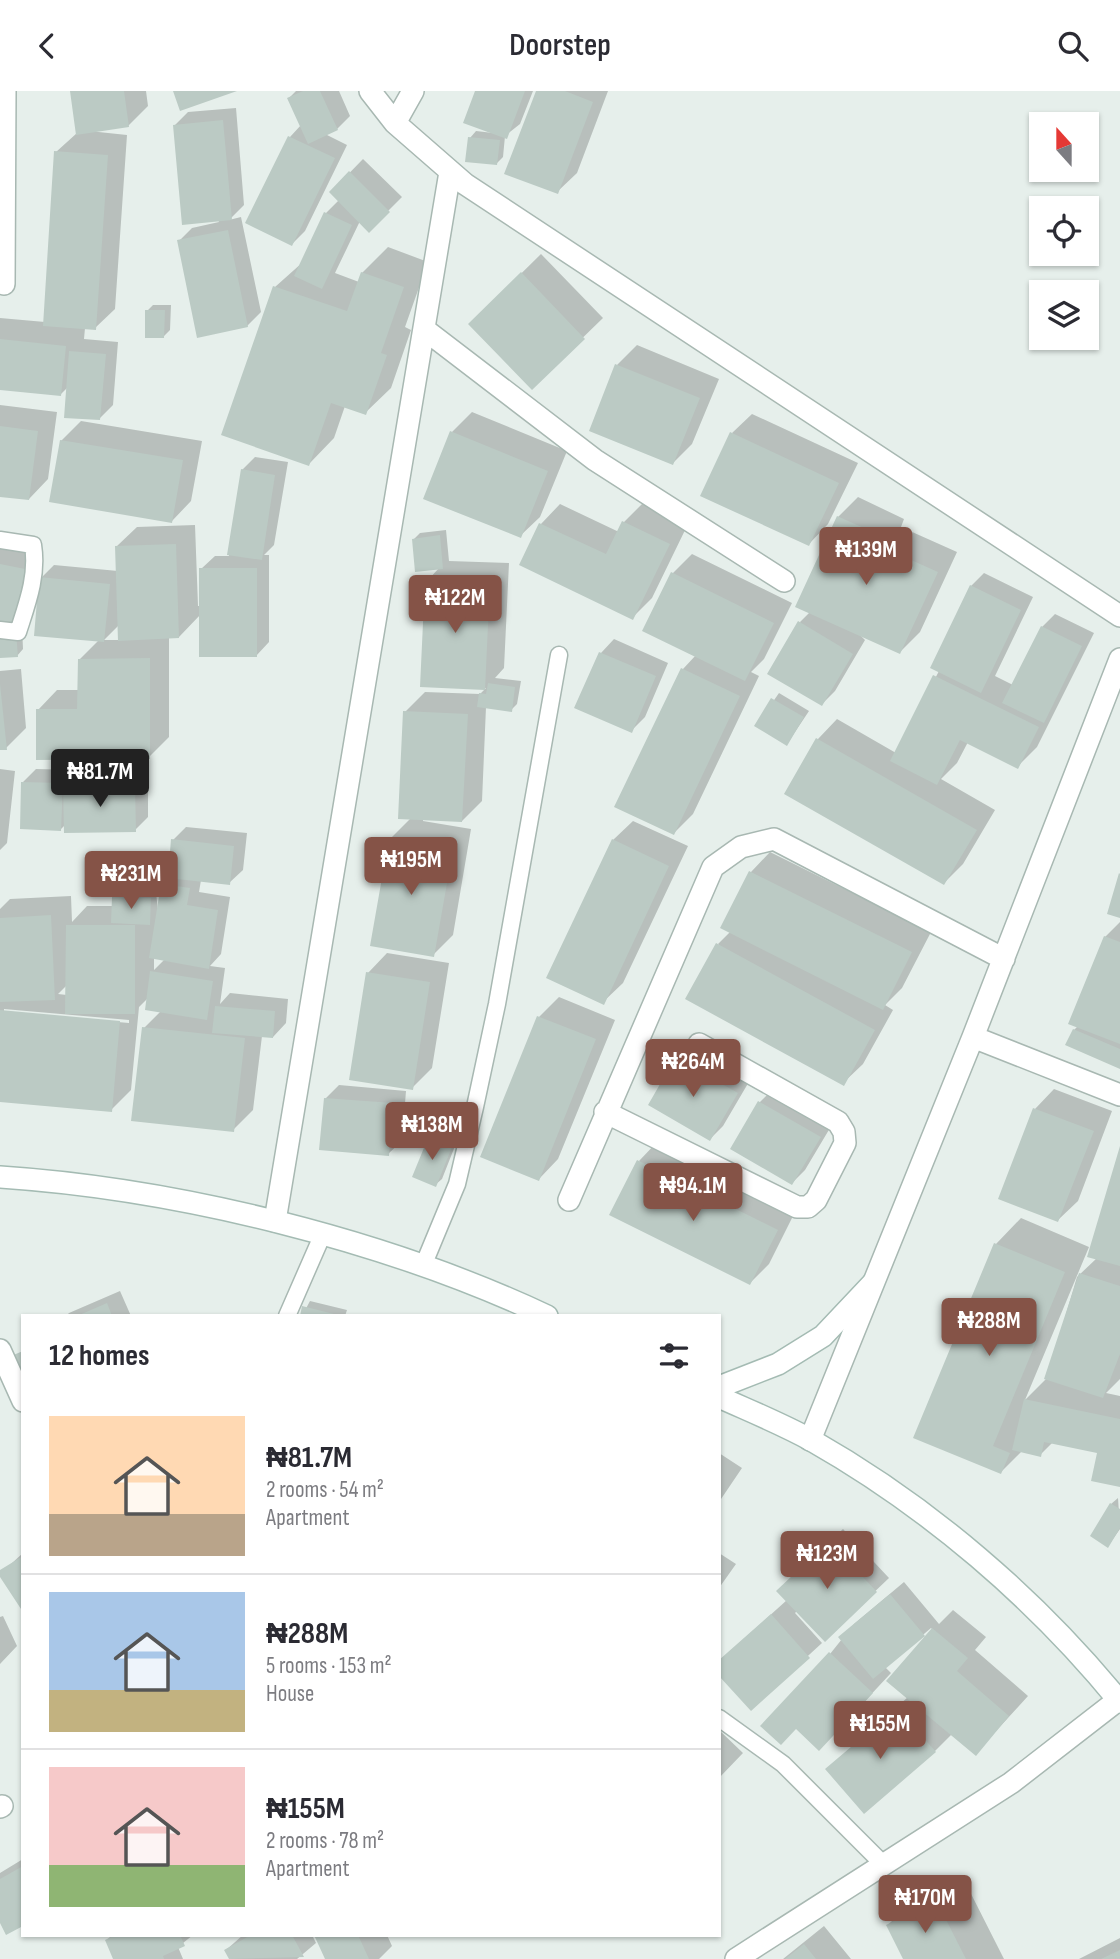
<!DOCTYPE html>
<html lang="en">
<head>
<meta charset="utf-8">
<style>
	body { margin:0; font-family:"Sofia Sans Condensed",sans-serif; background:#f7f7f7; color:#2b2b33; height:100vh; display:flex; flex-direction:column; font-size:26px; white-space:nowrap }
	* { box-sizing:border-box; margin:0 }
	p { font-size:23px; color:#7c7c81 }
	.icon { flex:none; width:38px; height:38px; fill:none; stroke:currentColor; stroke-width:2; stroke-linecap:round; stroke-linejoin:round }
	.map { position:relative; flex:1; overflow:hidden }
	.side { position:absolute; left:21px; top:1223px; width:700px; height:623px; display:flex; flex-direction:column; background:#fff; border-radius:0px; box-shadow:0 2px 5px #0004 }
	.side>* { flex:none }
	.needle { width:46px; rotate:339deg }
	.tools { position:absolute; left:1029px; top:21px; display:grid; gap:14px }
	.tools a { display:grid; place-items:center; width:70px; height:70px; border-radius:0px; background:#fff; box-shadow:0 2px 5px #0004; font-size:35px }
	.price { position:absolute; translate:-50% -60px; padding:0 16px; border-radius:7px; background:#855347; color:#fff; font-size:23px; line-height:46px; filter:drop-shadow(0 2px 4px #0008) }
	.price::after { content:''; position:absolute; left:50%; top:42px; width:21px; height:16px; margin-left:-10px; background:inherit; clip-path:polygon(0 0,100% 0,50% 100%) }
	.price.active { background:#222; color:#fff }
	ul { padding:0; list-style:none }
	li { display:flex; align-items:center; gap:21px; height:175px; padding:0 28px }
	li+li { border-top:2px solid #e1e1e2 }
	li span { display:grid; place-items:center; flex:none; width:196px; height:140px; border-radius:0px; color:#555 }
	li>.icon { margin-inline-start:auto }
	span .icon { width:84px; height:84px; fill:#fffc; stroke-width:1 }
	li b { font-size:30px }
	h2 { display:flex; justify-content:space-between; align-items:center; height:84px; padding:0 28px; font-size:30px }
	header { display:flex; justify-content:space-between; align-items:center; height:91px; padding:0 28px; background:#fff; font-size:32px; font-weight:600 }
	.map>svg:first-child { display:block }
	.shadow { fill:#0003; fill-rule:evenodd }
	.building { fill:#bbcac4 }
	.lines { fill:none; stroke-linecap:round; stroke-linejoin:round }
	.service-casing { stroke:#a8b8b2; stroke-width:19 }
	.minor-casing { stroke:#a8b8b2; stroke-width:24 }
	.secondary-casing { stroke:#a4bbb3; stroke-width:24 }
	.service { stroke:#fff; stroke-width:16 }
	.minor { stroke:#fff; stroke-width:21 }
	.secondary { stroke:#fff; stroke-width:21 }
</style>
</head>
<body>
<header><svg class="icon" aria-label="back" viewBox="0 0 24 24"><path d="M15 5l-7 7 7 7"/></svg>Doorstep<svg class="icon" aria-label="search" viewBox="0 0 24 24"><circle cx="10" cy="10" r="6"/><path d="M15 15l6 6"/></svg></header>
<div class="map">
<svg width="1120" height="1868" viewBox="0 0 1120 1868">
	<rect width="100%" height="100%" fill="#e6efeb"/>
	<path class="shadow" d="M72,0h74l2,15 -20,20 -39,5 38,4 -12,174 -20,19h-10l-1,11 34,3 -5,63 -13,13 -32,-31 -8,8 -60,-7v-70l45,4 11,-170 21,-19z
		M296,0h43l11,25 -13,13 -12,5 22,11 -42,86 -13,13 -45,-22 43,-85 11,-12 -12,-27z
		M477,0h56l-13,33 -15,12 -2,21 -7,7 -26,-26 6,-7 17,2z
		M538,0h70l-31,82 -20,19z
		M236,17l8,97 -15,15 12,-3 20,95 -14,14 -68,-85 13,-13 27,-6 -44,-97 13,-13z
		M363,68l39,38 -33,33 -9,-9 -25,52 24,9 3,-9 26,-26 40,15 -23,65 6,3 -20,58 -26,25 -20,-7 -11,32 -25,26 -34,-177 28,-25 23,-49 13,-13 -8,-8z
		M541,163l62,64 -71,69 -62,-63z
		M153,214h18l-1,25 -6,6 -17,-25z
		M637,254l82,34 -27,65 -19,19 -56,-98z
		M0,314l57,7 -9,67 -19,20 -29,-4z
		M472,321l95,39 -27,66 -20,19 -68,-104z
		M752,323l106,49 -30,61 -19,20 -77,-111z
		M81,330l121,20 -11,60 -19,20 -111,-80z
		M255,366l33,5 -14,83 -10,10h5v87l-13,14 -55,-42 -22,23h-10v100l-20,20 -111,-47 19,-20h22v-30l20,-20 -58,-62 13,-13 64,6 -1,-25 20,-19 58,-2 3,81h3v-37l14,-13h14l13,-86zM119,534l1,15h-16z
		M858,406l46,22 -3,8 56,25 -37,80 -20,20 -42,-19 7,7 -30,51 -13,13 -22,-82 11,-11 27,-94z
		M643,412l45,21 -36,74 -20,20 -111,-54 20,-40 19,-20 59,28 4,-9z
		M446,439l3,31 60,2 -5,105 -9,10 26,3 -4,23 -6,6 -25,-3 -4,94 -20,20 -39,-2v2l48,8 -18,106 -20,20 -43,-116 21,-21 -6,-106 20,-20 55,2 6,-6 -64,-2 5,-105 13,-14 -27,-27 7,-7z
		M0,451l43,8 -10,57 -11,20 1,22 -6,7h-17z
		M692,463l100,49 -28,56 -13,13 8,4 -66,138 -19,19 9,-164 13,-14 -24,-81z
		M984,482l49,24 -38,79 18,9 29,-58 13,-13 39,19 -57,114 -20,20 -49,-25 -11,21 -16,16 54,31 -32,54 -19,19 -158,-90 32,-54 19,-20 59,34 43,-82 32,-85z
		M614,548l54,24 -23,54 -13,13 -55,-23 24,-54z
		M21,578l5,59 -20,20h-6v-77z
		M779,602l30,18 -22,33 -31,-18z
		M0,678l15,2 -8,72 -7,7z
		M36,678l39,1v5l73,-1v43l-13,13 -69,-6 -5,5 -38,-47z
		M633,730l55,25 -65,137 -20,19 10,-162z
		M186,736l61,6 -4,37 -14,13 -28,-3 -2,12 31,5 -9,57 -11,12 15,2 -5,36 10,-11 58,6 -2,24 -13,14 -11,-1 -9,74 -20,20 -89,-102 17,-17 -13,-13 -9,9 -8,83 -20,20 -111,-10v-191l10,-10 61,-3 1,26 15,-16h26l1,-8 6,-7 36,1 2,19 4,-26 7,-7 4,-38zM154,866l11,2 -11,11zM67,894v10l-9,-1zM4,918l125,11v3l-125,-11z
		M770,761l161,80 -29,56 -17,17 8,5 -30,54 -20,19 -125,-139 12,-12 21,-60z
		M1120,831v145l-46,-37 4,-4 27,-89z
		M387,862l62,10 -17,105 -20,20 -44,-115z
		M559,906l56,23 -57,139 -19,20v-162z
		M689,955l61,34 -27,46 -13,13 -34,-80z
		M339,994l67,6 -4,50 -14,13 -63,-55z
		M773,998l60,34 -28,47 -13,13 -60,-34 28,-47z
		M1054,998l58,22 -34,90 -20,19 -58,-22 35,-89z
		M435,1041l22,9 -15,38 -7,6 -6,-46z
		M658,1050l138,69 -27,54 -19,19 -111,-122z
		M1120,1058v230l-14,14 14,3v90l-21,-34 -46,-10 -13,13 -18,-4 -21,21 -86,-35 81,-193 25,-26 68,29 -64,153 22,-22 30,-101 20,-19z
		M120,1200l11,25h-65l3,-3z
		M310,1210l37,9 -2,6h-43z
		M719,1362l23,15 -23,34z
		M1118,1407l2,31 -12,17 3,-42z
		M843,1438l46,49 -64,61 -28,-28 -2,2 27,30 -71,65 -24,-54 60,-54 5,-22z
		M23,1462v56l-23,-35z
		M719,1462l17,11 -17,24z
		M904,1491l35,42 14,-14 33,27 -11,13 53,46 -53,58 -23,-20 -17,17 -108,18 81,-72 25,-67 -2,-2 -46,39 6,6 -52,56 -9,-75 24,-30z
		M3,1525l14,30 -17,18v-47z
		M719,1639l24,23 -24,25z
		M23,1768v65l-23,-4v-47z
		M962,1785l42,83h-99l-17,-34 25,-25z
		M824,1835l27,33h-68z
		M112,1844h81l-15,12 5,12h-68l-8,-19z
		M243,1844h69l4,8 -19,16h-66l-5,-9z
		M316,1844h71l5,11 -13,13h-52z
		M1120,1847v21h-41z"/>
	<path class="building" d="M70,0h54l5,36 -53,8z
		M173,0h64l-57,20z
		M303,0h17l18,39 -30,14 -21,-46z
		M475,0h50l-18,48 -44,-16z
		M536,0h29l28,11 -35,92 -54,-20z
		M223,29l9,100 -50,5 -9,-100z
		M288,45l47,22 -43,88 -47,-23z
		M468,46l32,3 -3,25 -32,-3z
		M54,60l54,4 -12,175 -53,-4z
		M349,80l41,41 -21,21 -40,-41z
		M324,121l28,13 -30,64 -28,-13z
		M228,139l20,97 -51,11 -20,-98z
		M361,181l43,15 -23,66 6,2 -21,60 -35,-12 -22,63 -88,-31 52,-149 74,25z
		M521,181l64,67 -53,51 -64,-66z
		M145,219h20l-1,28h-19z
		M0,248l66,7 -5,50 -61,-6z
		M69,260l37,3 -6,66 -36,-2z
		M615,273l85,34 -27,67 -84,-34z
		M0,335l38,5 -9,69 -29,-3z
		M450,340l98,40 -27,67 -98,-39z
		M730,341l109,51 -30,63 -109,-50z
		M60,349l123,20 -11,63 -123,-21z
		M241,378l34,6 -13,85 -35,-5z
		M837,425l49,22 -4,9 56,25 -38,82 -105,-47z
		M622,430l48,23 -37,76 -114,-55 20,-42 67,31z
		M440,444l3,34 -28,3 -3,-33z
		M176,453l3,94 -61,3 -3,-95z
		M0,473l25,5 -11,59 -14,-2z
		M199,477h58v89h-58z
		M671,481l103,51 -29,58 -103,-50z
		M39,486l71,7 -6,58 -70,-6z
		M425,489l65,2 -5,108 -65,-3z
		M970,494l51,25 -40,83 -51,-25z
		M798,530l55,33 -31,52 -55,-32z
		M1041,535l41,20 -38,77 -42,-20z
		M16,541l2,25 -18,1v-25z
		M599,561l57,24 -24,57 -58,-25z
		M150,567v101l-114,1v-51h41l1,-50z
		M681,577l59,28 -66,139 -60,-28z
		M933,584l106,52 -21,42 -58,-29 -23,45 -47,-24z
		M488,592l27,4 -3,25 -35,-5 2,-14 7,1z
		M0,593l7,66h-7z
		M771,607l33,19 -17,29 -33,-20z
		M403,620l65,3 -6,108 -64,-3z
		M816,647l161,92 -33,55 -160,-91z
		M21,691l42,1 -2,48 -41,-2z
		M135,695l1,46 -72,1 -1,-46z
		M389,747l64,11 -19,108 -64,-11z
		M171,748l63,7 -4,39 -62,-7z
		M612,748l57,27 -65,139 -58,-27z
		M749,780l163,81 -29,58 -163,-82z
		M1119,782l1,1v44l-13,-4z
		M161,793l29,4 -3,17 31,5 -9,59 -60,-11z
		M112,806l39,1 -1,27 -39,-2z
		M51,824l4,85 -55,2v-84z
		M66,834h69v89h-70z
		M1104,845l16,6v102l-52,-20z
		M716,852l159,87 -31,56 -159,-87z
		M150,880l63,10 -6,39 -62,-10z
		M366,881l64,10 -17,108 -64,-10z
		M215,915l60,5 -2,27 -61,-5z
		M0,919l120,11 -8,91 -112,-10z
		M537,925l59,23 -57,142 -59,-24z
		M142,936l103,11 -11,94 -103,-11z
		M1073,938l47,20v20l-55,-24z
		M675,967l63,35 -28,48 -62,-36z
		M324,1007l69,5 -4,53 -70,-6z
		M758,1010l63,36 -29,48 -62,-36z
		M1033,1017l61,23 -36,91 -60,-23z
		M428,1047l24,9 -16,40 -24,-10z
		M1120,1055v120l-33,-9z
		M637,1069l141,70 -28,55 -141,-70z
		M994,1152l71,29 -72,174 17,7 -9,21 -88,-36z
		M1079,1182l41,13v68l-17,44 -59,-19z
		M107,1212l5,13h-35z
		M302,1215l36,9v1h-38z
		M23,1260v34l-12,-29z
		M1024,1308l96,20v68l-29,-6 6,-28 -53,-11 -3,15 -29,-7z
		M1110,1412l10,6v19l-12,20 -18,-12z
		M829,1450l48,51 -52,50 -49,-51z
		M23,1465v56l-23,-35v-7z
		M890,1503l35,42 -52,43 -35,-42z
		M771,1523l39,44 -59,53 -32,-35v-16z
		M932,1537l36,30 -11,13 52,45 -33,40 -90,-75z
		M829,1561l44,41 -54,58 -23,-22 -15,16 -21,-19z
		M897,1617l39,44 -72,62 -39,-45z
		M23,1775v60l-17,9 -6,-12v-44z
		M936,1809l30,59h-63l-17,-34z
		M115,1844h65l5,11 -22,10 1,3h-51l-8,-19z
		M251,1844h41l12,22 -75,2 -5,-9z
		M314,1844h44l11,24h-44z
		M804,1853l12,15h-31z
		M1120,1859v9h-19z"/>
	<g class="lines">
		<defs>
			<path id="service" d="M0,449l33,5c5,31 -6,59 -15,87l-18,-2
				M423,1175l34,-82 18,-77 22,-103 62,-349
				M287,1225l35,-80
				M719,1627l64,46 101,101"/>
			<path id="minor" d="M370,0l25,32 70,61 655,432
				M395,32l18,-32
				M4,193l1,-193
				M424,238l171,131 189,121
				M973,946l147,58
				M605,1021l192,95h11l8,-7 29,-57 -1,-11 -6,-10 -139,-78
				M569,1109l144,-333 28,-20 33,-8 230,120
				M275,1130l175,-1049
				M0,1259l23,51
				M810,1349l163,-403 147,-378
				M0,1716l2,-1
				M736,1868l275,-176 107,-83"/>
			<path id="secondary" d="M0,1086c179,12 385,63 547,139
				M719,1296l59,-23 45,-28 50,-53
				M719,1306c31,14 63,27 92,43 118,67 224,158 309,262"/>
		</defs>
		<use href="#service" class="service-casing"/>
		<use href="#minor" class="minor-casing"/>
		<use href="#secondary" class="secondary-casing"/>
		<use href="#service" class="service"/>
		<use href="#minor" class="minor"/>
		<use href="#secondary" class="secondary"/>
	</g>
</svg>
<div class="tools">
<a><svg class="needle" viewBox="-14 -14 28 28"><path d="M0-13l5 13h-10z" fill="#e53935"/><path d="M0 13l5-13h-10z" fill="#7c7c81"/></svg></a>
<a><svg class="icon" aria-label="locate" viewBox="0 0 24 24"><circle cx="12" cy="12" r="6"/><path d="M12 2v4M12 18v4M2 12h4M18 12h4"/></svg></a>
<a><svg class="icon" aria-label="layers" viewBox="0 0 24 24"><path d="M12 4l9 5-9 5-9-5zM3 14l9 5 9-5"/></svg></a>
</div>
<b class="price" style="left:866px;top:496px">₦139M</b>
<b class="price" style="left:455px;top:544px">₦122M</b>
<b class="price active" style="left:100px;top:718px">₦81.7M</b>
<b class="price" style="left:411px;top:806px">₦195M</b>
<b class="price" style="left:131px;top:820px">₦231M</b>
<b class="price" style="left:693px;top:1008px">₦264M</b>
<b class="price" style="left:432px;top:1071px">₦138M</b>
<b class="price" style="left:693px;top:1132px">₦94.1M</b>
<b class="price" style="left:989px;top:1267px">₦288M</b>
<b class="price" style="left:827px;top:1500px">₦123M</b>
<b class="price" style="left:880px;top:1670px">₦155M</b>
<b class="price" style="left:925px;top:1844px">₦170M</b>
<section class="side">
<h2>12 homes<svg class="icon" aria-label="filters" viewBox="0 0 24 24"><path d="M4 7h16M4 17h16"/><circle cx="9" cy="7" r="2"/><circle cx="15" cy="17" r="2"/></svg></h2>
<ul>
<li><span style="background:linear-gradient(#ffd9b3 70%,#b9a48a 0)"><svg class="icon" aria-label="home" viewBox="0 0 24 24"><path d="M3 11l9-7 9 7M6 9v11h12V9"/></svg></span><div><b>₦81.7M</b><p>2 rooms · 54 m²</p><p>Apartment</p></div></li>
<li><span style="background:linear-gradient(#a9c7e8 70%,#c2b280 0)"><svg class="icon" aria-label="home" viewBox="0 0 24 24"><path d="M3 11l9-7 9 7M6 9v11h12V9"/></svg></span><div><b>₦288M</b><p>5 rooms · 153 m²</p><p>House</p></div></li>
<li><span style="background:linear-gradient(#f6c9c9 70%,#8fb573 0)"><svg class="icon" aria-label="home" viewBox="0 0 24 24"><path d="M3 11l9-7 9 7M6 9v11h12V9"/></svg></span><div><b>₦155M</b><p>2 rooms · 78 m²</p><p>Apartment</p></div></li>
</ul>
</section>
</div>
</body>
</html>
